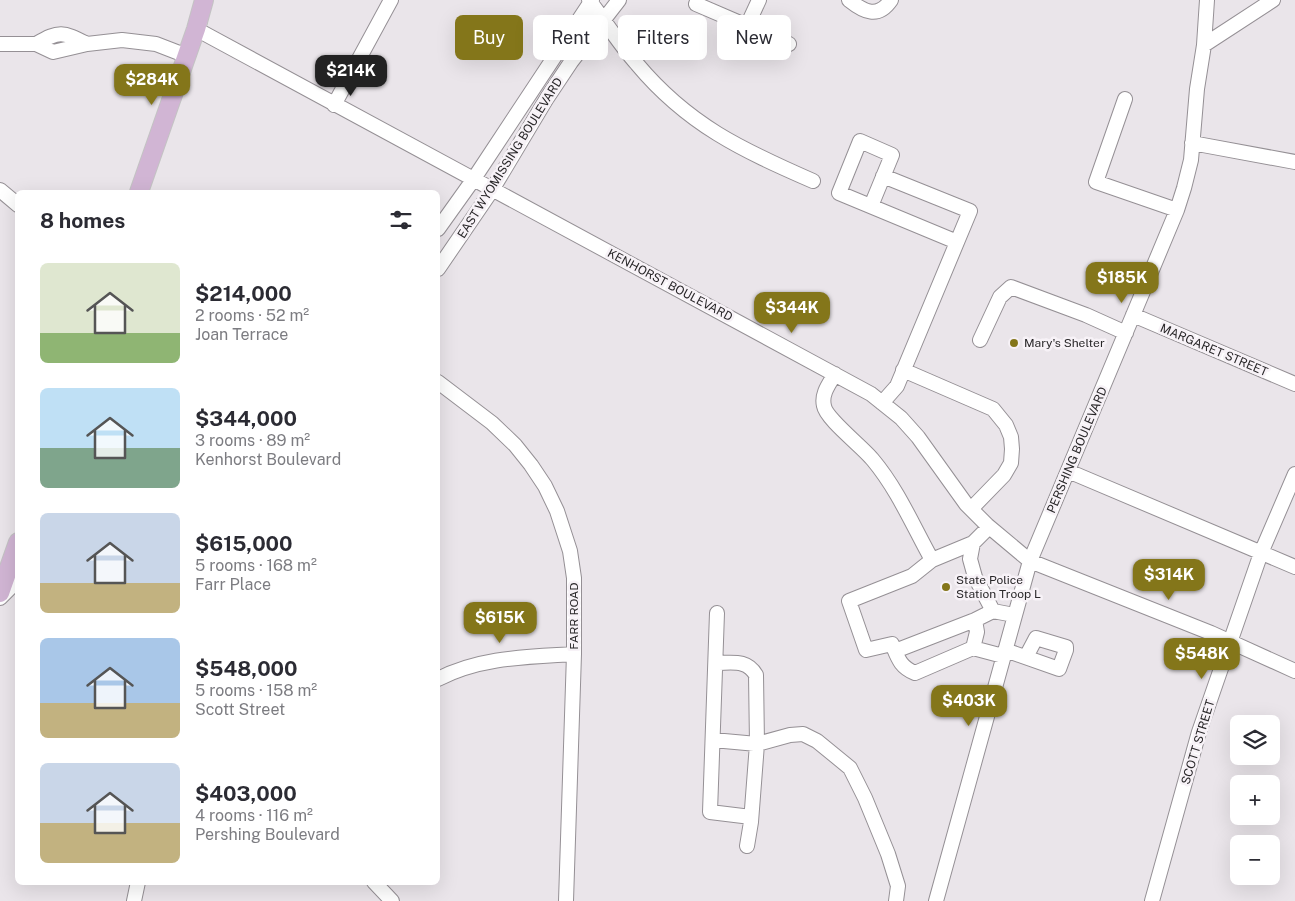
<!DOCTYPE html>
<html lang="en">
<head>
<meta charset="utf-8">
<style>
	body { margin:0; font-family:"Public Sans",sans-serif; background:#f7f7f7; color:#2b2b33; height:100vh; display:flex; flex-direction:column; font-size:19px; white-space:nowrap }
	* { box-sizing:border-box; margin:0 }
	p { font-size:16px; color:#7c7c81 }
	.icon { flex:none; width:28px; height:28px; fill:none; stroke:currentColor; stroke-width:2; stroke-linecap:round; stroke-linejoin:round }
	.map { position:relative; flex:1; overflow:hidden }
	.sheet { position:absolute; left:15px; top:190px; width:425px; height:695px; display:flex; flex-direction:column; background:#fff; border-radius:8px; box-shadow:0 5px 20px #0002 }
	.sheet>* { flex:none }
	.guide { position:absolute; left:455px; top:15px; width:475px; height:45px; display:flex; gap:10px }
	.fabs { position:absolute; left:1230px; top:715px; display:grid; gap:10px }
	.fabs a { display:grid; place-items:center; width:50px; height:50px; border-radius:8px; background:#fff; box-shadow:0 5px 20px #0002; font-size:25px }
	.price { position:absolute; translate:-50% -42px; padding:0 11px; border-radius:10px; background:#84761a; color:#fff; font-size:16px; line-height:32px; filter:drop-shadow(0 1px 2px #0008) }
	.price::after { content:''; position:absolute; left:50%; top:30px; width:15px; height:11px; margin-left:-8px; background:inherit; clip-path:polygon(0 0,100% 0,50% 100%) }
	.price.current { background:#222; color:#fff }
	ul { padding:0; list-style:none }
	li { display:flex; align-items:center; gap:15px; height:125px; padding:0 25px }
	li span { display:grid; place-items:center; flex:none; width:140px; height:100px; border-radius:8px; color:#555 }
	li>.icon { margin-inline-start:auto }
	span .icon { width:60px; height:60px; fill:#fffc; stroke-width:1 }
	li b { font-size:21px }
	h2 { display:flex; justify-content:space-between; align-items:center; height:60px; padding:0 25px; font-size:21px }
	.chip { padding:0 18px; border-radius:8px; background:#fff; box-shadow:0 5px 20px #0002; font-size:18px; line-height:45px }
	.chip.current { background:#84761a; color:#fff }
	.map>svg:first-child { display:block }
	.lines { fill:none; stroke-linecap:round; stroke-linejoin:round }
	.minor-casing { stroke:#959095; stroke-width:16 }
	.major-casing { stroke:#c3c3c3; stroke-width:20 }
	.minor { stroke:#fff; stroke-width:14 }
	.major { stroke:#d1b5d4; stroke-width:18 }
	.poi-dot { fill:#84761a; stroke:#f7f2f7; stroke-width:2 }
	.labels { text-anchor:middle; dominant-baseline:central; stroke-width:5; stroke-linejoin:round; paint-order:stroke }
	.street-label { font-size:12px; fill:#292729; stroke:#f7f2f7 }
	.poi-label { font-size:12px; fill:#292729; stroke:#f7f2f7; text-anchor:start }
</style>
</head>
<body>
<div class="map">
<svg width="1295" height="901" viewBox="0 0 1295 901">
	<rect width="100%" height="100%" fill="#eae5ea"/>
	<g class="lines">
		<defs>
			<path id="minor" d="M589,0c16,21 30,44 48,64 51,61 105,86 176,117
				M849,0c15,12 29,19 42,0
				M696,4l93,40
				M200,21l-4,8 675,365 30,24 17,19 48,67 21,21 43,36 181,72 84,38
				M747,26l12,-26
				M0,44h36l17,8 34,-8 35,-4 34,4 31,12
				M36,44c24,-14 27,-12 51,0
				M1204,45l69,-45
				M1125,99l-29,83 81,28
				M334,105l57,-105
				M1192,143l103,19
				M0,190l18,15
				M871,206l21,-51 -32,-14 -21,52 118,49
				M438,229l35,-49 119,-180
				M438,269l54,-79 55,-92 24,-36 48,-62
				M1133,315l162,69
				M980,340l20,-43 11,-10 75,28 40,18
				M903,370l90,39 13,16 5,12 1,12 -1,14 -7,12 -33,34
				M835,374c-6,10 -14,20 -11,32 2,13 40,42 49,54 25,30 40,66 59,100
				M438,382l54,41 23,22 16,20 14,21 12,25 13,40 4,27v76l-8,247
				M882,403l15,-17 73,-175 -87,-35
				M1068,471l227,96
				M989,527l-16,16 -41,17 -20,16 -63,25 17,49 26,-6c6,14 8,23 23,29l58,-25 30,8
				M973,543l-3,16 5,18 18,34 21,4
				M0,598l18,-18
				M717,613l-7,199 41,5
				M973,648l4,-16 -2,-12
				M1005,650l54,19 7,-19v-3l-30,-9 -10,19
				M895,651l80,-31 18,-9
				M438,679c42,-22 89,-22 136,-25
				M713,740l44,4 -1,-69c-9,-16 -24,-12 -40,-12
				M747,846l4,-24 6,-78 33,-9 13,-1 14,7 33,27 15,30 23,56 10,32 -2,15
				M374,882l18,19
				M134,901l4,-19
				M936,901l94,-340 114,-272 33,-79 7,-22 7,-28 6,-71 7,-44 3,-45
				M1152,901l47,-169 62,-179 34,-79"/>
			<path id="major" d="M139,192l57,-163 8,-29
				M0,593l18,-51"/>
		</defs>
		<use href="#minor" class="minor-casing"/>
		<use href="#major" class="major-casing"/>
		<use href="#minor" class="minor"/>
		<use href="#major" class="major"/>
	</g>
	<g class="poi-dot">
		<circle cx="1014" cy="343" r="5"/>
		<circle cx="946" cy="587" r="5"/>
	</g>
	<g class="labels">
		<g class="street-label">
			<text transform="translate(510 158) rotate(-58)">EAST WYOMISSING BOULEVARD</text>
			<text transform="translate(670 285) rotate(28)">KENHORST BOULEVARD</text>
			<text transform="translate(1214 350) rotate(23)">MARGARET STREET</text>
			<text transform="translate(1077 450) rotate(-67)">PERSHING BOULEVARD</text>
			<text transform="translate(574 616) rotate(-90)">FARR ROAD</text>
			<text transform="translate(1198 742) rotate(-73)">SCOTT STREET</text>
		</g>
		<g class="poi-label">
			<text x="1024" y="343">Mary's Shelter</text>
			<text x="956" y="580">State Police<tspan x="956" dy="14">Station Troop L</tspan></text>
		</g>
	</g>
</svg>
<div class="fabs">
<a><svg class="icon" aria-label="layers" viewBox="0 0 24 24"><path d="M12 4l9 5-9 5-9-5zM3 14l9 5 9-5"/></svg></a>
<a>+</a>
<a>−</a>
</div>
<b class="price current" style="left:351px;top:97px">$214K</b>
<b class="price" style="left:152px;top:106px">$284K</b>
<b class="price" style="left:1122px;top:304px">$185K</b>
<b class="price" style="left:792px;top:334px">$344K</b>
<b class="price" style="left:1169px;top:601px">$314K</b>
<b class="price" style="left:500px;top:644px">$615K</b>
<b class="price" style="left:1202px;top:680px">$548K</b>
<b class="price" style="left:969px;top:727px">$403K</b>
<div class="guide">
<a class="chip current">Buy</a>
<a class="chip">Rent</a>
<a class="chip">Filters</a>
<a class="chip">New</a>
</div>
<section class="sheet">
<h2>8 homes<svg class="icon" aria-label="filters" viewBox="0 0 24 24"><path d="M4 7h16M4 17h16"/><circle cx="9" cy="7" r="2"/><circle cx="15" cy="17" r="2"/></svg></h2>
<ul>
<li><span style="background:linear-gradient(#dfe7d0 70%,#8fb573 0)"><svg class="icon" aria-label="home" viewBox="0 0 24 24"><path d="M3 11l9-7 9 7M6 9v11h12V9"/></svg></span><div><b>$214,000</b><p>2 rooms · 52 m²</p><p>Joan Terrace</p></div></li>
<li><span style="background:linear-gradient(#bfe0f5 60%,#7fa58c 0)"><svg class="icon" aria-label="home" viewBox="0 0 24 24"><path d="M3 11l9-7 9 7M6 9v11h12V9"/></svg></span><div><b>$344,000</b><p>3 rooms · 89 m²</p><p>Kenhorst Boulevard</p></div></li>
<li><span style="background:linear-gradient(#c9d6e8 70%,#c2b280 0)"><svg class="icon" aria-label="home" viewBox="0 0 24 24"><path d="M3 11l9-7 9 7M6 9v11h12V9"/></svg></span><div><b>$615,000</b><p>5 rooms · 168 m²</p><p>Farr Place</p></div></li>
<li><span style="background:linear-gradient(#a9c7e8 65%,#c2b280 0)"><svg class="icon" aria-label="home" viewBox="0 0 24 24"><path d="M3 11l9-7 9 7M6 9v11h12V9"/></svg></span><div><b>$548,000</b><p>5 rooms · 158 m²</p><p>Scott Street</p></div></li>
<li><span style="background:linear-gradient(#c9d6e8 60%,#c2b280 0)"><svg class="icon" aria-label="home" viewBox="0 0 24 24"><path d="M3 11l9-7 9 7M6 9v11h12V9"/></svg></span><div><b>$403,000</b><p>4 rooms · 116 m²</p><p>Pershing Boulevard</p></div></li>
</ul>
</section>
</div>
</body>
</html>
